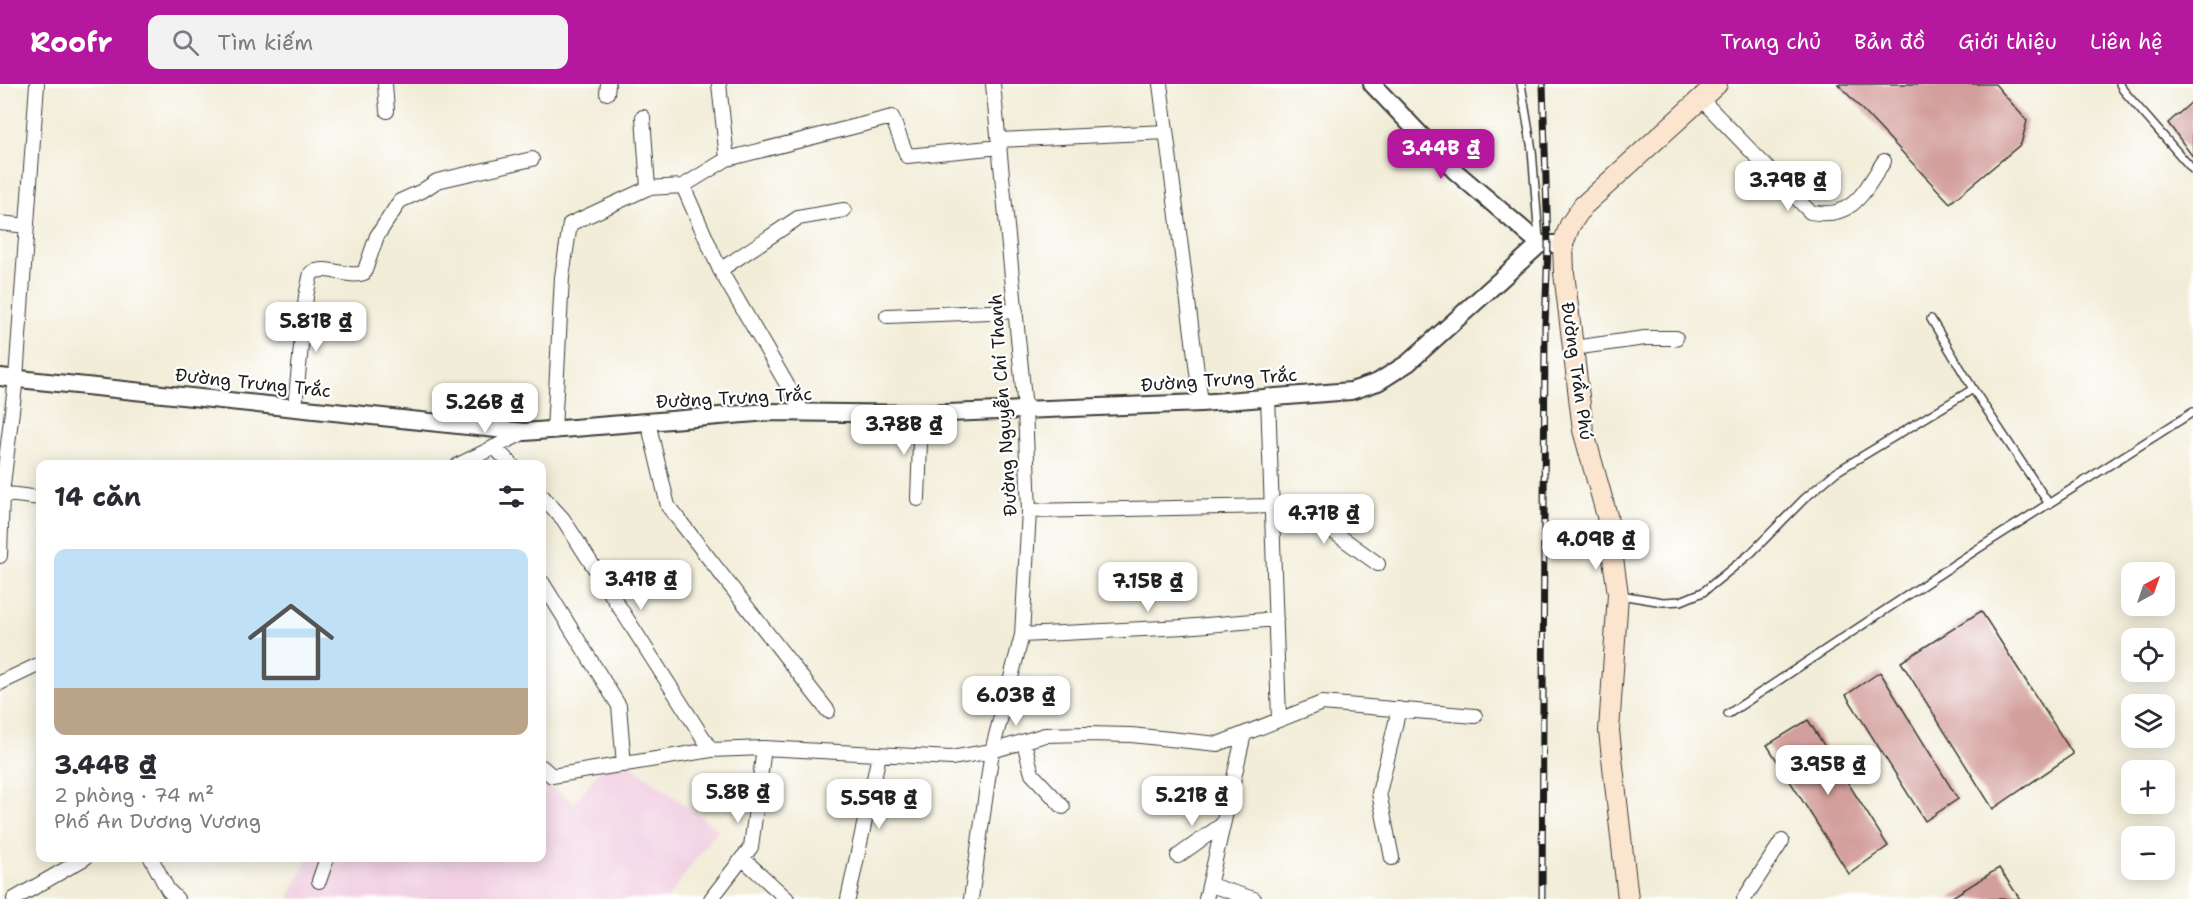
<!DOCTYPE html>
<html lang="vi">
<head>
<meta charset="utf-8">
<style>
	body { margin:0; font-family:"Shantell Sans",sans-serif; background:#f2f2f3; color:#2b2b33; height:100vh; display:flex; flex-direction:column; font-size:22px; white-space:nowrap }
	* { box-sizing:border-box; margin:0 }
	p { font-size:20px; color:#7c7c81 }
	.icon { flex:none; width:33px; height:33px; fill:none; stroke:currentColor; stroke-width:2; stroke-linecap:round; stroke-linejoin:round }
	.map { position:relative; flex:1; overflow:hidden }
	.side { position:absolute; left:36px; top:376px; width:510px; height:402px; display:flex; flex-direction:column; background:#fff; border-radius:12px; box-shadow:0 3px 15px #0003 }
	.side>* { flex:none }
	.needle { width:39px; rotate:40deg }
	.fabs { position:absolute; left:2121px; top:478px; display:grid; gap:12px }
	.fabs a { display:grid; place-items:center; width:54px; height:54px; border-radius:12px; background:#fff; box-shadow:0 3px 15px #0003; font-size:30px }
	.price { position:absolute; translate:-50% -51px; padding:0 14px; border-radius:12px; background:#fff; color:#222; font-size:20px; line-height:39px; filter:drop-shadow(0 2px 3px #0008) }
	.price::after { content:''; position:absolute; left:50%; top:36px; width:18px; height:14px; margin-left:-9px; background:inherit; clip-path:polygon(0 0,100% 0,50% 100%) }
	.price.selected { background:#b5179e; color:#fff }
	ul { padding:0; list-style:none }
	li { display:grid; align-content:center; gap:12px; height:318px; padding:0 18px }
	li+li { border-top:2px solid #e1e1e2 }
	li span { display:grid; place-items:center; height:186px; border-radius:12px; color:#555 }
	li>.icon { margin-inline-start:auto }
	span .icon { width:108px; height:108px; fill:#fffc; stroke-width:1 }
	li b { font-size:26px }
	h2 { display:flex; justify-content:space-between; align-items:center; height:72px; padding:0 18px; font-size:26px }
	header { display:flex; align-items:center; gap:36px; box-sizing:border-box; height:84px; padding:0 30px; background:#b5179e; color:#fff }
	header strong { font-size:28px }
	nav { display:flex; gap:33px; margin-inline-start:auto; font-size:21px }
	.search { width:420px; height:54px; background:#f2f2f3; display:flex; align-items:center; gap:15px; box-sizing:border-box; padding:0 21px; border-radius:12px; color:#7c7c81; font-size:22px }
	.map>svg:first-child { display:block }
	.built { fill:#f1d0e2 }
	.building { fill:#d39f9c }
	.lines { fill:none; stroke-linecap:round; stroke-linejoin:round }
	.service-casing { stroke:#3c3b38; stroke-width:10 }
	.minor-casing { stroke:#3c3b38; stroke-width:16 }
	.tertiary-casing { stroke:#3c3b38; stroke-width:20 }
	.secondary-casing { stroke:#3c3b38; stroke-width:22 }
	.service { stroke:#fff; stroke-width:7 }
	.minor { stroke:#fff; stroke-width:14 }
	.tertiary { stroke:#fff; stroke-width:16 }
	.secondary { stroke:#fce5cf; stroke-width:20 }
	.rail-casing { stroke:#1c1c1c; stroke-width:7 }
	.rail { stroke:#fff; stroke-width:4.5; stroke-dasharray:14; stroke-linecap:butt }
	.labels { text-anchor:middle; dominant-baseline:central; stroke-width:4.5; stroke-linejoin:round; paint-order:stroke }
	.street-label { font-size:18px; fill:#1c1c1c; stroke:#fff }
</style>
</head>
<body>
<header>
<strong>Roofr</strong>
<div class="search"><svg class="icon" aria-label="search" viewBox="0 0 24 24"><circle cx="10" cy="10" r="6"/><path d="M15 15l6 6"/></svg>Tìm kiếm</div>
<nav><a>Trang chủ</a><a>Bản đồ</a><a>Giới thiệu</a><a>Liên hệ</a></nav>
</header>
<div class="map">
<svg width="2193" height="815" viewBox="0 0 2193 815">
	<rect width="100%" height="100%" fill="#fff"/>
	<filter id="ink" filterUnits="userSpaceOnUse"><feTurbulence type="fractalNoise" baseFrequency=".0167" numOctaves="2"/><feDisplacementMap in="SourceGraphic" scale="12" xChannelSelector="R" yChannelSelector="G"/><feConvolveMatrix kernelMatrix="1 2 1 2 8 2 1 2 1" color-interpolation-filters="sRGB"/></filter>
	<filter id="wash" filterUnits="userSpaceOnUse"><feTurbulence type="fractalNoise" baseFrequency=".008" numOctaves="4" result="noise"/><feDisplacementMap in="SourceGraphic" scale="24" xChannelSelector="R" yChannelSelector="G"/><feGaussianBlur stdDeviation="1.35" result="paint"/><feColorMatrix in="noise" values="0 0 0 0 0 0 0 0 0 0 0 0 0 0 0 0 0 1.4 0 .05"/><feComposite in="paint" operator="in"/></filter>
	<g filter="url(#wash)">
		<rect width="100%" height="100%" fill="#f2edd8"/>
		<path class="built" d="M613,668l105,77 -51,70h-379l20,-41h234v-76l33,21z"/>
		<g id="blocks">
			<path class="building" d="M1838,0h157l32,37 -6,23 -71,59z
				M2193,17v56l-25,-34z
				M1981,527l92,143 -80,55 -92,-147z
				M1880,588l78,127 -33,22 -79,-126z
				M1808,636l80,126 -39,28 -82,-129z
				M1999,784l21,31h-71z"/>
		</g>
	</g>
	<g filter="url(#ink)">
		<use href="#blocks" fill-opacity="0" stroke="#3c3b38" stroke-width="1.5"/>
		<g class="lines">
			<defs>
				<path id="service" d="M1521,0l11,66 7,89
					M2120,0l3,6 70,80
					M1931,235l42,70
					M1620,511l43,7 18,-1 22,-9 48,-39 53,-54 32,-27 137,-83 76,115
					M1728,630l251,-166 214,-136"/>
				<path id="minor" d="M385,0l2,27
					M719,0l8,75
					M1160,0l41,319
					M607,9l1,-9
					M1701,15l109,113c43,8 53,-19 74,-51
					M643,33l5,71
					M999,56l167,-8
					M0,139l27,3
					M720,186l78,-52 46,-8
					M887,232l129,-5
					M1573,264l72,-10h31
					M1268,312l11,323
					M295,323l11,-111 5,-23c17,-9 36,6 53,0l13,-37 23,-35 22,-10 15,-10 95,-22
					M803,328l-83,-142 -37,-84 44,-27 165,-42 15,39 93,-9
					M648,338l20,84 160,205
					M554,347l8,-154 8,-53 78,-36 35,-2
					M494,363l18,18
					M458,381l67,-33
					M0,409l40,5
					M542,412l21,23 148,231
					M918,415l3,-85
					M1029,427l243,-5
					M1272,435l59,11 47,34
					M0,472l2,-63 14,-115 21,-294
					M542,498l77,124 5,59
					M1022,551l162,-8 92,-8
					M0,599l40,-19
					M1024,658l8,32 31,33
					M542,683l10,9 159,-26 53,-2 187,10 41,-7 53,-16 41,-1 45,1 87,9 104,-41 153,13
					M1178,772l45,-32
					M151,774l17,32 9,9
					M742,774l45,41
					M1392,774l-13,-65 20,-84
					M319,797l8,-23
					M1210,801l44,14
					M14,815l71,-41
					M711,815l40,-52 13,-99
					M848,815l31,-144
					M971,815l21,-148 30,-116 7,-124 -4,-102 -32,-325
					M1206,815l38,-165
					M1744,815l38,-58"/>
				<path id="tertiary" d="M1372,0l84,88 84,72
					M0,293l525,55 243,-20 153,2 280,-11 150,-12 27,-9 30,-19 132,-119h23"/>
				<path id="secondary" d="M1628,815l-19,-168 9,-137 -11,-78 -24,-86 -19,-157 -1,-29 7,-19 13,-19 134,-122"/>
			</defs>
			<use href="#service" class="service-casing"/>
			<use href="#minor" class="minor-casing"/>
			<use href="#tertiary" class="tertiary-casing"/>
			<use href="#secondary" class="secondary-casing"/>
			<use href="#service" class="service"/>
			<use href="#minor" class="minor"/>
			<use href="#tertiary" class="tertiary"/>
			<use href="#secondary" class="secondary"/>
			<defs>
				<path id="rail" d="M1542,815l3,-574 3,-80 -5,-161"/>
			</defs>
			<use href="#rail" class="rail-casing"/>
			<use href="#rail" class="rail"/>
		</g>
	</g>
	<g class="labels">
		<g class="street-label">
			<text transform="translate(1577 287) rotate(82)">Đường Trần Phú</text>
			<text transform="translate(1219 296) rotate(-4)">Đường Trưng Trắc</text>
			<text transform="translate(253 299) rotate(6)">Đường Trưng Trắc</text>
			<text transform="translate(734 314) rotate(-3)">Đường Trưng Trắc</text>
			<text transform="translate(1003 321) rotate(-94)">Đường Nguyễn Chí Thanh</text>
		</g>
	</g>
</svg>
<div class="fabs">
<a><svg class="needle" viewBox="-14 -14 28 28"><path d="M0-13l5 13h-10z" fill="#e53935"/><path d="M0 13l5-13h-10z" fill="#7c7c81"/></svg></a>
<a><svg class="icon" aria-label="locate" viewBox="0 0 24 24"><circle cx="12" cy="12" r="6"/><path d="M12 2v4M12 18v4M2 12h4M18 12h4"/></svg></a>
<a><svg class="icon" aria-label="layers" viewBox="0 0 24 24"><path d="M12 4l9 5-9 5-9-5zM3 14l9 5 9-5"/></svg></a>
<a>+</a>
<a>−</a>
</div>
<b class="price selected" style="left:1441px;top:96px">3.44B ₫</b>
<b class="price" style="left:1788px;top:128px">3.79B ₫</b>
<b class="price" style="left:316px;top:269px">5.81B ₫</b>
<b class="price" style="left:485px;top:350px">5.26B ₫</b>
<b class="price" style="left:904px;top:372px">3.78B ₫</b>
<b class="price" style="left:1324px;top:461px">4.71B ₫</b>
<b class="price" style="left:1596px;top:487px">4.09B ₫</b>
<b class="price" style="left:641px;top:527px">3.41B ₫</b>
<b class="price" style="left:1148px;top:529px">7.15B ₫</b>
<b class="price" style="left:1016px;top:643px">6.03B ₫</b>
<b class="price" style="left:1828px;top:712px">3.95B ₫</b>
<b class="price" style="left:738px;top:740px">5.8B ₫</b>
<b class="price" style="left:1192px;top:743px">5.21B ₫</b>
<b class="price" style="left:879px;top:746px">5.59B ₫</b>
<section class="side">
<h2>14 căn<svg class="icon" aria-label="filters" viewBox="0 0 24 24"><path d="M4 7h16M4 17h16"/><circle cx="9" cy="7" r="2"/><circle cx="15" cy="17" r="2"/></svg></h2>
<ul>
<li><span style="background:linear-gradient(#bfe0f5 75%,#b9a48a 0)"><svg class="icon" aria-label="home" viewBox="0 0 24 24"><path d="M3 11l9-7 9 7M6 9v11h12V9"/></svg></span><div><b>3.44B ₫</b><p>2 phòng · 74 m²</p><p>Phố An Dương Vương</p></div></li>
</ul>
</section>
</div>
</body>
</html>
